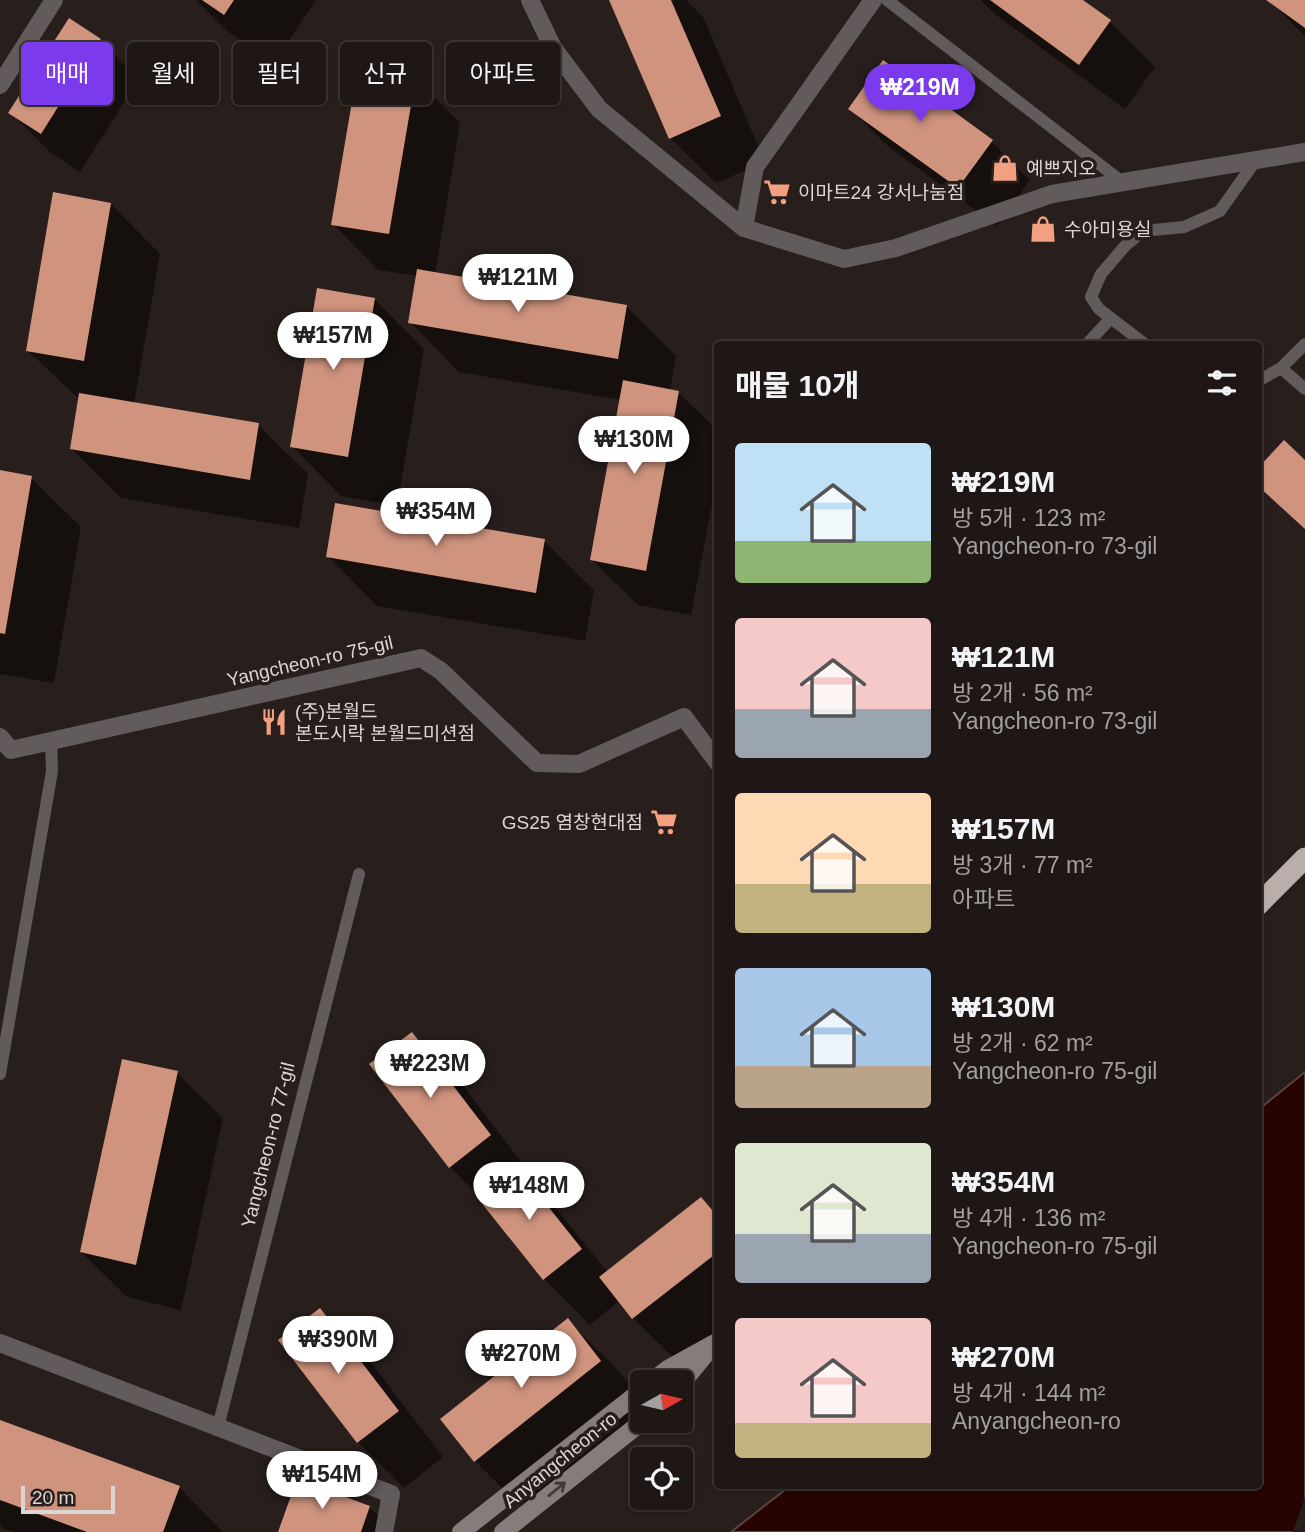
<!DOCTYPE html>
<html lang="ko">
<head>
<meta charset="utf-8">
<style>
	body { margin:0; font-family:Arial,"Noto Sans KR",sans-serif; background:#2b2422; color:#f1f3f6; height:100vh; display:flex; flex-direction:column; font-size:26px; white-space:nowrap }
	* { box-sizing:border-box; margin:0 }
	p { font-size:23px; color:#a19fa0 }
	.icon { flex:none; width:38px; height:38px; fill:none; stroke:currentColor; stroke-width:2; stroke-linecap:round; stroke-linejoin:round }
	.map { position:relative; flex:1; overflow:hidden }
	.drawer { position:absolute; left:714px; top:341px; width:548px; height:1148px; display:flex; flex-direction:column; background:#1e1715; border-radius:7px; box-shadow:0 2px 5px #0004,0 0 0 2px #3c3634 }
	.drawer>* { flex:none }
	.hud { position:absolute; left:21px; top:42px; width:588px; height:63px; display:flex; gap:14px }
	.needle { width:46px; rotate:82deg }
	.fabs { position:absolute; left:630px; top:1370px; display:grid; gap:14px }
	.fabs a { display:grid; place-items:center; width:63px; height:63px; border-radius:7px; background:#1e1715; box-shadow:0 2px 5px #0004,0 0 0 2px #3c3634; font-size:35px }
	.scale { position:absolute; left:21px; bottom:18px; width:94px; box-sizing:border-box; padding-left:7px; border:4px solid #dbd5d3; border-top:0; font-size:19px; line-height:24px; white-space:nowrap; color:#dbd5d3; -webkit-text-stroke:5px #281f1c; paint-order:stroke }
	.price { position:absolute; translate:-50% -60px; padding:0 16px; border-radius:24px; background:#fff; color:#222; font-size:23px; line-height:46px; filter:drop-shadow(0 2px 4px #0008) }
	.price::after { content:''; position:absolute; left:50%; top:42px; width:21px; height:16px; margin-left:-10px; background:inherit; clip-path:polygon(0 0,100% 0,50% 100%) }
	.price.current { background:#7c3aed; color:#fff }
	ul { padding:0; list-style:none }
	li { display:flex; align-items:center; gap:21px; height:175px; padding:0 21px }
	li span { display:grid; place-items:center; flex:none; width:196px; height:140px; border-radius:7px; color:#555 }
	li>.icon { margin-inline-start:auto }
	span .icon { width:84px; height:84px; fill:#fffc; stroke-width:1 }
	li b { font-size:30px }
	h2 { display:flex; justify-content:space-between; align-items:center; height:84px; padding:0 21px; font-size:30px }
	.pill { padding:0 24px; border-radius:7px; background:#1e1715; box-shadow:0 2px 5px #0004,0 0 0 2px #3c3634; font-size:24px; line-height:63px }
	.pill.current { background:#7c3aed; color:#fff }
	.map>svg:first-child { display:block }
	.water { fill:#260400; stroke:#5c433f; stroke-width:2 }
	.pier { fill:#281f1c }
	.shadow { fill:#0007 }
	.building { fill:#cf937e }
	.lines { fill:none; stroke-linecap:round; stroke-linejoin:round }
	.lane { stroke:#615c5b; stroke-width:12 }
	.street { stroke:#615c5b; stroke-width:18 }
	.secondary { stroke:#847d7b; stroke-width:18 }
	.highway { stroke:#b9aeaa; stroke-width:21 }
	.oneway { stroke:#443b38 }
	.labels { text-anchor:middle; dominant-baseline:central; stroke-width:7; stroke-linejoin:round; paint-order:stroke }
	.poi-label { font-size:19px; fill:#dbd5d3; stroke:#281f1c; text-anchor:start }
	.street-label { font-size:19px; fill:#dbd5d3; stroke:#281f1c }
</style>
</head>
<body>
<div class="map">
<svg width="1305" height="1532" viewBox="0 0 1305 1532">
	<rect width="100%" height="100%" fill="#281f1c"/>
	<path class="water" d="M1305,1072v460h-574l59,-46h468v-376z"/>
	<path class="pier" d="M1305,1497v35h-12z"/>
	<path class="shadow" d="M196,0h120l-42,63 -47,-32z
		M611,0h75l17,17 62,145 -49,21 -46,-45z
		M981,0h99l30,22 45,45 -30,42 -129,-94z
		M1269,0h36v36z
		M100,40l39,39 -59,93 -30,-20 -39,-39z
		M415,78l45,45 -25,151 192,33 49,49 -6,35 9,2 39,38v43l-27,141 -53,-10 -46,-45 29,-160 -162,-28 -49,-50 8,-46 -40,-6 -45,-46z
		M850,109l141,32 39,39 -33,46 -108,-79z
		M111,204l49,50 -26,150 124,21 50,49 -9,54 -178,-30 -49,-49 8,-49 -52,-49z
		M375,300l49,49 -27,157 -56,-10 -49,-50z
		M0,472l31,6 50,49 -27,156 -54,-9z
		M544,541l50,49 -9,51 -208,-35 -49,-50z
		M412,1034l49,49 78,102 -3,3 24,25 48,60 93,-74 17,17v124l-35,27 -50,-49 -13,-18 -30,25 -46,-46 -65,-83 -29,-29z
		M177,1073l46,45 -42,192 -54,-13 -46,-45z
		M320,1310l46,46 77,101 -39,31 -46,-46 -77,-102z
		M567,1320l50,49 25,33v15l-118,93 -49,-49z
		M0,1421l179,66 44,45h-210l-10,-3 -3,-4z
		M369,1507l25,25h-115z"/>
	<path class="building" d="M202,0h32l-10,15z
		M609,0h62l50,116 -52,23z
		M990,0h93l28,20 -32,45z
		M1266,0h39v28z
		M69,18l32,21 -60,95 -33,-21z
		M883,60l110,80 -35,48 -110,-79z
		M358,66l58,10 -27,158 -58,-9z
		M53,192l58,11 -27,158 -58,-10z
		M417,269l210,36 -9,54 -210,-36z
		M317,288l58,10 -27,159 -58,-10z
		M623,380l56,11 -33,180 -56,-11z
		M79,393l180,30 -9,57 -180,-31z
		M1284,440l21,20v69l-47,-43v-18z
		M0,470l32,6 -27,158 -5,-1z
		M335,503l210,36 -9,54 -210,-36z
		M412,1032l79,103 -42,33 -80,-104z
		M122,1059l56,12 -42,194 -56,-13z
		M515,1165l67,84 -39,31 -67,-84z
		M701,1197l17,20v35l-86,67 -33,-42z
		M320,1308l79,103 -42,32 -79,-103z
		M568,1318l33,43 -127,101 -34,-43z
		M0,1420l180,66 -17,46h-76l-87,-32z
		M297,1479l73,27 -9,26h-83z"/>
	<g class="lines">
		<path class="lane" d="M887,0l234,181
			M1086,345l25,-27
			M1146,345l-47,-36 -8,-12 10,-23 24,-28 18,-15 41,-4 36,-16 36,-51
			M1281,368l24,21
			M1258,381l23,-13 24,-24
			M0,1074l52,-303 -1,-30
			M218,1427l141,-553"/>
		<path class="street" d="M530,0l23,48 46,61 145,119 100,31 52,-11 156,-54 253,-42
			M0,85l54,-85
			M744,228l11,-61 118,-167
			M0,737l11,13 410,-92 20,13 96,92 42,1 105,-47 34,46
			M0,1343l391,151 -7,38"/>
		<path class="secondary" d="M651,1382l17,-13 47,-26
			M681,1384l27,-33
			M461,1532l181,-142
			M503,1532l140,-111"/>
		<path class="highway" d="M1258,905l47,-47"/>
	</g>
	<defs><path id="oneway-shaft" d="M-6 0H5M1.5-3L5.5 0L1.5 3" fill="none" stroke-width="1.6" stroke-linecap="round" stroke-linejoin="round" transform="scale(1.75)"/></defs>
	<use class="oneway" href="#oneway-shaft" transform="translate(557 1489) rotate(-39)"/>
	<defs>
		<symbol id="shop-bare" viewBox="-9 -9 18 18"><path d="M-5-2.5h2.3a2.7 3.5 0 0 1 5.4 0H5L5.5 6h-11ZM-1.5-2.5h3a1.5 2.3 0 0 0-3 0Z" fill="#f3a081" stroke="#281f1c" stroke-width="2.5" paint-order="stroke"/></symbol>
		<symbol id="supermarket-bare" viewBox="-9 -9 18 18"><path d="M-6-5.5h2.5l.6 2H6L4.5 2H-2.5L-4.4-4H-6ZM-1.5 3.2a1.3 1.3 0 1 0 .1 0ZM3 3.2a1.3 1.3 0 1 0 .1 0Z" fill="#f3a081" stroke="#281f1c" stroke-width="2.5" paint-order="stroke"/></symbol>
		<symbol id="restaurant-bare" viewBox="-9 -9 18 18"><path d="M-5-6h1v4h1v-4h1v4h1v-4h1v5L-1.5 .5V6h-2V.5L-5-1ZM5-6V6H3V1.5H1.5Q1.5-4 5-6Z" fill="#f3a081" stroke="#281f1c" stroke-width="2.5" paint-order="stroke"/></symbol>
	</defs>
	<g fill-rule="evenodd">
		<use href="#shop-bare" x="986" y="149" width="38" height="38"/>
		<use href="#supermarket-bare" x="758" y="173" width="38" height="38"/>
		<use href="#shop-bare" x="1024" y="210" width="38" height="38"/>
		<use href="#restaurant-bare" x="255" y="703" width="38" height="38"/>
		<use href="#supermarket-bare" x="645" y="803" width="38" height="38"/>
	</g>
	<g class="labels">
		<g class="poi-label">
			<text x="1026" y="168">예쁘지오</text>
			<text x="798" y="192">이마트24 강서나눔점</text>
			<text x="1064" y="229">수아미용실</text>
			<text x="295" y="711">(주)본월드<tspan x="295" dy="22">본도시락 본월드미션점</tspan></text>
			<text x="643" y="822" text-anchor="end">GS25 염창현대점</text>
		</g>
		<g class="street-label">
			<text transform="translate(310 661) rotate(-13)">Yangcheon-ro 75-gil</text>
			<text transform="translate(268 1145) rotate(-76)">Yangcheon-ro 77-gil</text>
			<text transform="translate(560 1460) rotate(-39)">Anyangcheon-ro</text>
		</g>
	</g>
</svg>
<div class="fabs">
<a><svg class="needle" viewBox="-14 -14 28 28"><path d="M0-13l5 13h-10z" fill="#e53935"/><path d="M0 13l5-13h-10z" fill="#a19fa0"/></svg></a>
<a><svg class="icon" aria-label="locate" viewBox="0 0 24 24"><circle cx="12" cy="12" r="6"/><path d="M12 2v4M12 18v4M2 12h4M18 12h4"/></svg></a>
</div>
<div class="scale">20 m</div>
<b class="price current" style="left:920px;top:124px">₩219M</b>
<b class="price" style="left:518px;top:314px">₩121M</b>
<b class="price" style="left:333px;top:372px">₩157M</b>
<b class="price" style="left:634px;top:476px">₩130M</b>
<b class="price" style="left:436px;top:548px">₩354M</b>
<b class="price" style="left:430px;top:1100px">₩223M</b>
<b class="price" style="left:529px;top:1222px">₩148M</b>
<b class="price" style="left:338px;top:1376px">₩390M</b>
<b class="price" style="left:521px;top:1390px">₩270M</b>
<b class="price" style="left:322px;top:1511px">₩154M</b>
<div class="hud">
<a class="pill current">매매</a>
<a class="pill">월세</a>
<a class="pill">필터</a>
<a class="pill">신규</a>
<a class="pill">아파트</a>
</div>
<section class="drawer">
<h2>매물 10개<svg class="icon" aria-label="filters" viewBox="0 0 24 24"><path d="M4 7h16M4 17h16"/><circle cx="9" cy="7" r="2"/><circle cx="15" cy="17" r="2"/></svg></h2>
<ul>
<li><span style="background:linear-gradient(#bfe0f5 70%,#8fb573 0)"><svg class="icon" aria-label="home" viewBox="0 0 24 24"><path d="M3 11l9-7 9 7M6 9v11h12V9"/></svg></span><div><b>₩219M</b><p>방 5개 · 123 m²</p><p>Yangcheon-ro 73-gil</p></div></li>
<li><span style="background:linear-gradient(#f6c9c9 65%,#9aa5b1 0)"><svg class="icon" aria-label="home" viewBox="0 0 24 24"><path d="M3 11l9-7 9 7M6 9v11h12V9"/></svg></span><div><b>₩121M</b><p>방 2개 · 56 m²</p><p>Yangcheon-ro 73-gil</p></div></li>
<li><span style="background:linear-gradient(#ffd9b3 65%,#c2b280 0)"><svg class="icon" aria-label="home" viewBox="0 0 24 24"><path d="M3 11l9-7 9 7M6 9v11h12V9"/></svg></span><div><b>₩157M</b><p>방 3개 · 77 m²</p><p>아파트</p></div></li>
<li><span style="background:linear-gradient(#a9c7e8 70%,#b9a48a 0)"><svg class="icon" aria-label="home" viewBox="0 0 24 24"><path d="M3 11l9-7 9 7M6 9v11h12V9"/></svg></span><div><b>₩130M</b><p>방 2개 · 62 m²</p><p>Yangcheon-ro 75-gil</p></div></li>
<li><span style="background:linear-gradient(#dfe7d0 65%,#9aa5b1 0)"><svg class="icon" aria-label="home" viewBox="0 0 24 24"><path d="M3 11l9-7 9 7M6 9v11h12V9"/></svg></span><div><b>₩354M</b><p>방 4개 · 136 m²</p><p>Yangcheon-ro 75-gil</p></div></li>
<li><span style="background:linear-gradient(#f6c9c9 75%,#c2b280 0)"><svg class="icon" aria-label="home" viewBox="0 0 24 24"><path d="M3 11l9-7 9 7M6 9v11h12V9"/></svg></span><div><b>₩270M</b><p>방 4개 · 144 m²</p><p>Anyangcheon-ro</p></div></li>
</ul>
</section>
</div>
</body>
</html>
